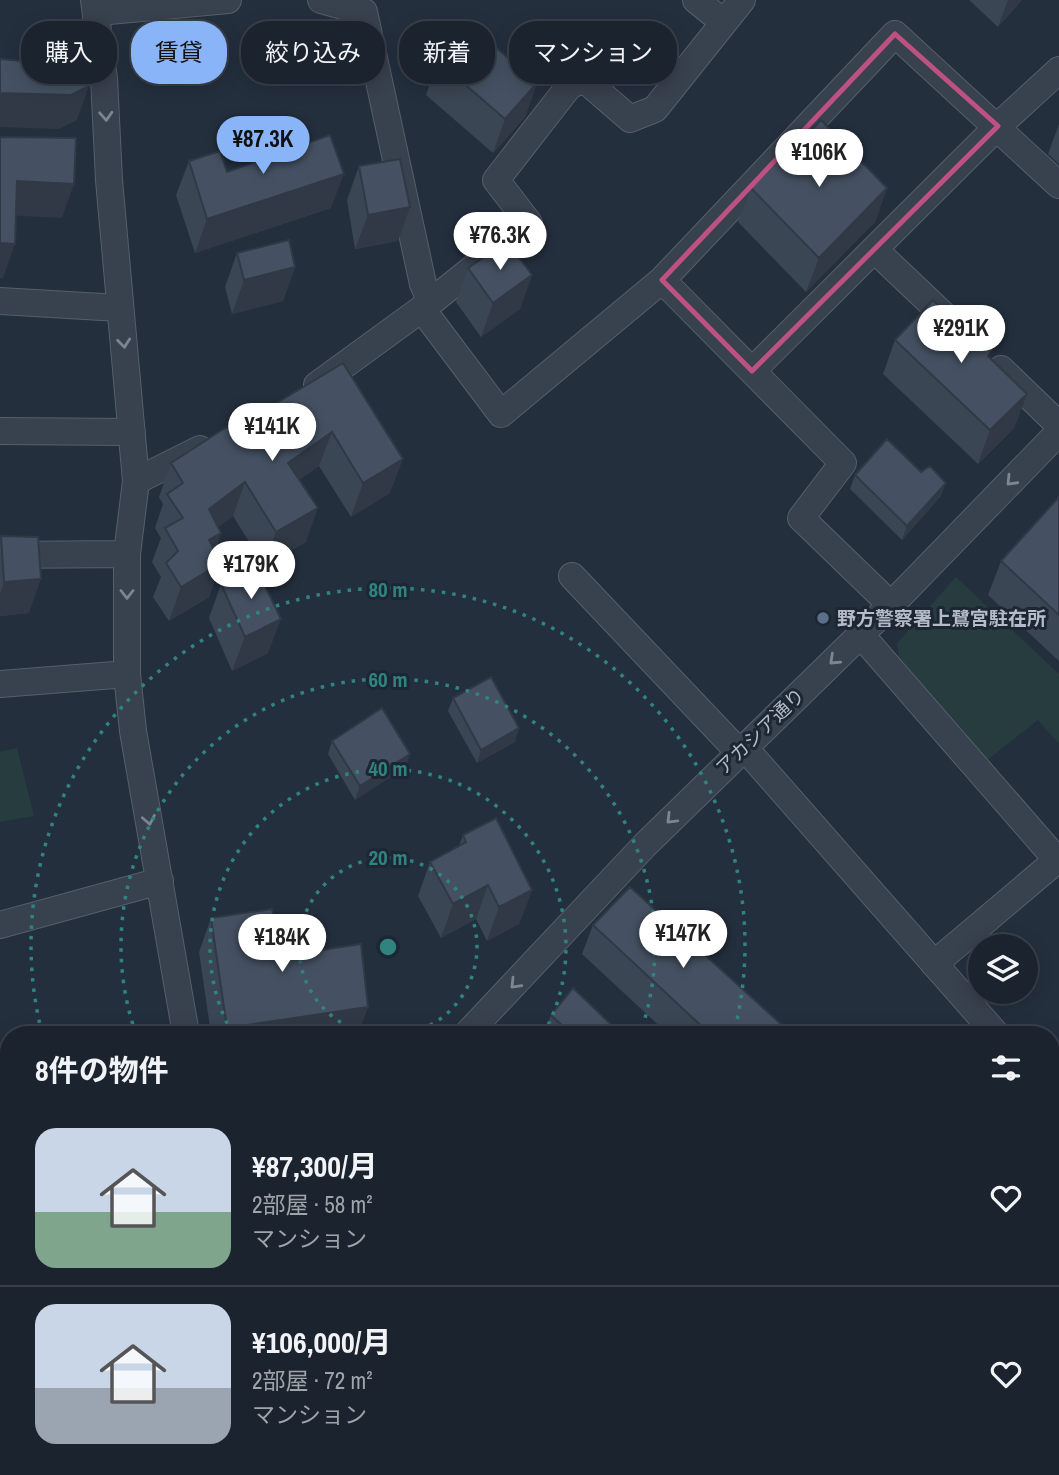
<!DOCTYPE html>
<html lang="ja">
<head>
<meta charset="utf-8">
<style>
	body { margin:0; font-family:"Archivo Narrow","Noto Sans JP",sans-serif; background:#242b36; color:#f1f3f6; height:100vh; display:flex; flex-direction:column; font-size:26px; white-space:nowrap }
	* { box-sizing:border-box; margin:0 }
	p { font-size:23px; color:#a0a4aa }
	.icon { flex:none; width:38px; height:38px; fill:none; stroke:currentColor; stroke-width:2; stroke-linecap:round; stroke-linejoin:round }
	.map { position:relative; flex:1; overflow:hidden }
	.sheet { position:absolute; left:0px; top:1026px; width:1060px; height:450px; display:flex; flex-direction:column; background:#1b232e; border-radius:28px 28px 0 0; box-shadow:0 4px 18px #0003,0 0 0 2px #39404a }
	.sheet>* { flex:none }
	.hud { position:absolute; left:21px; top:21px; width:700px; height:63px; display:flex; gap:14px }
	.fabs { position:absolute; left:968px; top:934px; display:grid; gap:14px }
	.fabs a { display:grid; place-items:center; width:70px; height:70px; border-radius:50%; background:#1b232e; box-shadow:0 4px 18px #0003,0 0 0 2px #39404a; font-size:35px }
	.price { position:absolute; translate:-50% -60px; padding:0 16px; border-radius:24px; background:#fff; color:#222; font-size:23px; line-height:46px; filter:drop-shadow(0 2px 4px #0008) }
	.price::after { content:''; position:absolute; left:50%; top:42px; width:21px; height:16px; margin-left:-10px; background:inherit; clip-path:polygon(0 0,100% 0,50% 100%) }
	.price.selected { background:#8ab4f8; color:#111 }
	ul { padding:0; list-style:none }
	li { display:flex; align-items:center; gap:21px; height:175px; padding:0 35px }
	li+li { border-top:2px solid #39404a }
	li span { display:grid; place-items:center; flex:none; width:196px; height:140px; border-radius:21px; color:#555 }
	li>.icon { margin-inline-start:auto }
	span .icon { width:84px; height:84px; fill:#fffc; stroke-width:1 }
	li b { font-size:30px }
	h2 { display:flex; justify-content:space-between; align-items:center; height:84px; padding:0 35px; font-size:30px }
	.pill { padding:0 24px; border-radius:28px; background:#1b232e; box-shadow:0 4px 18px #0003,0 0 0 2px #39404a; font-size:24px; line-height:63px }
	.pill.selected { background:#8ab4f8; color:#111 }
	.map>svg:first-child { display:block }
	.green { fill:#263c3f }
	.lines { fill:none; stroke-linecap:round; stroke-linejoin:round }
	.street-casing { stroke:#565f6c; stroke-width:28 }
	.street { stroke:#38414e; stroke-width:26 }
	.wall { fill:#3b4654 }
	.shaded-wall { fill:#303945 }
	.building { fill:#455162; stroke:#303945; stroke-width:2 }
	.oneway { stroke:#7c8592 }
	.marked { fill:none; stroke:#bd5182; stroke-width:5; stroke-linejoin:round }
	.ring { fill:none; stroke:#308480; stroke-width:3.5; stroke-dasharray:3.5 7 }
	.service-dot { fill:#5c6f8a; stroke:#1d2633; stroke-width:2.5 }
	.labels { text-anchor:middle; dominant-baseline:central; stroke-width:6; stroke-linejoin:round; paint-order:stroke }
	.poi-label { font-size:19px; font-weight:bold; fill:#b4bcc9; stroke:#1d2633; text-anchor:start }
	.street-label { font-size:19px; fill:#b4bcc9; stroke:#1d2633 }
	.centre { fill:#308480; stroke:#1d2633; stroke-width:3.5 }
	.ring-label { font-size:21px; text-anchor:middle; font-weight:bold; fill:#308480; stroke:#1d2633; stroke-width:6; stroke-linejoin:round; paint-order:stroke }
</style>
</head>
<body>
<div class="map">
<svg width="1059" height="1475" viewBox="0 0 1059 1475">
	<rect width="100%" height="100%" fill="#242f3e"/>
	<path class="green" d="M956,577l103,97v70l-21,-24 -52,41 -87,-104 -2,-14z
		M17,748l17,68 -34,6v-70z"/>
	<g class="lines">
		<defs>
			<path id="street" d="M94,0l10,78 5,102 27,301 -9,73v120l6,57 53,303
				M321,0l43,12 59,272 8,18
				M696,0l26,21
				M98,12l130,-12
				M875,250l80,76
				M662,280l181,183 -42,55 90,87
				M0,301l119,7
				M422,309l79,105 161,-134 233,-246 164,151
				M1001,369l58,56
				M752,371l246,-245 61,-56
				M317,385l114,-83 98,-79 -33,-43 74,-95 15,-5 45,39 25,-10 87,-109
				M0,431l132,1
				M136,481l64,-32
				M0,555l127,-1
				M572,576l166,175
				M861,635l196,225 -123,104
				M0,684l127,-10
				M743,746l253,288
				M0,925l160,-44
				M467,1034l178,-189 246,-240 168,-173
				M1052,1081l7,-6
				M1052,1098l7,8
				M0,1181l9,-4
				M1052,1211l7,-7
				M0,1272l9,26
				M0,1419l9,-4
				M252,1466l2,9
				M463,1466l3,9
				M906,1466l10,9
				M718,1475l8,-9"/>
		</defs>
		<use href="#street" class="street-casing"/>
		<use href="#street" class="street"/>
	</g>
	<path class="wall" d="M969,0h53l-24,27z
		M438,61l99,22 -12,34 -32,36 -67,-58z
		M1059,124v40l-11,-10z
		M189,161l38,11 104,36 -136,45 -19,-58z
		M780,164l107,24 -12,34 -69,70 -68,-70 13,-34z
		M359,166l39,75 -43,8 -8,-49z
		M237,253l58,14 -12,34 -51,13 -7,-27z
		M468,268l64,7 -12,34 -39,28 -25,-35z
		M895,340l95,18 37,36 -13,34 -36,36 -95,-90z
		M343,363l47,130 -39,24 -32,-51 -20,14 7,62 -42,24 -31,-50 -15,11 3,6 -6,18 6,12 -12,34 -40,24 -16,-24 8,-20 -9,-15 9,-24 -6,-10 8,-24 -4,-7 12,-34 96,-54z
		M855,475l86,21 -39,44 -52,-51z
		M1059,497v164l-71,-66 13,-34z
		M1,536l28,77 -29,3v-76z
		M221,584l47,69 -36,18 -23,-53z
		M453,698l62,44 -38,21 -29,-52z
		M332,741l74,26 -51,33 -27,-46z
		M463,835l69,55 -13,34 -32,17 -11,-22 -35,19 -23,-42 12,-34 29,-16z
		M211,918l71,38 86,51 -10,27h-147l-12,-82z
		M593,925l199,109h-124l-86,-80z
		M551,1015l70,19h-77z"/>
	<path class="shaded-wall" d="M1008,0h14l-24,27z
		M537,83l-12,34 -32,36 12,-34z
		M89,86l-12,34 -18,9 -59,-2v-34z
		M344,174l-13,34 -136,45 12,-34z
		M17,181l57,3 -12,34 -58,-3z
		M887,188l-12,34 -69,70 13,-34z
		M410,207l-12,34 -43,8 13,-34z
		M0,243l15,1 -12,34h-3z
		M295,267l-12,34 -51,13 12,-34z
		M532,275l-12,34 -39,28 12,-34z
		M1027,394l-13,34 -36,36 12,-34z
		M332,432l-13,34 -44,31 13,-34z
		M403,459l-13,34 -39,24 12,-34z
		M245,482l-12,34 -37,27 13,-34z
		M946,483l-5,13 -39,44 5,-14z
		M318,508l-12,34 -42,24 12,-34z
		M221,533l-12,34v-27z
		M221,563l-12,34 -40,24 12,-34z
		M41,579l-12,34 -29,3v-22l4,-12z
		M281,619l-13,34 -36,18 13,-34z
		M519,728l-4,14 -38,21 4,-13z
		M410,754l-4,13 -51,33 5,-14z
		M488,885l-12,34 -35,19 12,-34z
		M532,890l-13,34 -32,17 12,-34z
		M368,1007l-10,27h-133l2,-6z
		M4,1347l-4,12v-10z"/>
	<path class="building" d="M470,25l67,58 -32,36 -67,-58z
		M0,59l56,5 -1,-4h22l12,6v20l-18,9 -71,-2z
		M821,120l66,68 -68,70 -68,-70 26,-27 3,3z
		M330,135l14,39 -137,45 -18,-58 31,-10 7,21z
		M0,137l76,1 -2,46 -57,-3 -2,63 -15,-1z
		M400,159l10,48 -42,8 -9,-49z
		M289,240l6,27 -51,13 -7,-27z
		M507,241l25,34 -39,28 -25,-35z
		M933,300l35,36 8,-7 18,18 -6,9 39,38 -37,36 -95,-90z
		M343,363l60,96 -40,24 -31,-51 -44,31 30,45 -42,24 -31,-50 -36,27 12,24 -12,7 12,23 -40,24 -15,-24 12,-12 -13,-23 18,-10 -16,-24 16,-11 -12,-20 51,-33 43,-24 2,3z
		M887,439l34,33 9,-6 16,17 -39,43 -52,-51z
		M1059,497v118l-58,-54z
		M1,536l37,1 3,42 -37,3z
		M255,565l26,54 -36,18 -24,-53z
		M491,677l28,51 -38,22 -28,-52z
		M382,708l28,46 -50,32 -28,-45z
		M496,818l36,72 -33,17 -11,-22 -35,19 -23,-42 36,-20 -3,-7z
		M630,887l162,147h-82l-117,-109z
		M272,909l10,47 79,-12 7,63 -141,21 -16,-110z
		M573,988l48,46h-50l-20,-19z
		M0,1339l4,8 -4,2z"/>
	<defs><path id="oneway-chevron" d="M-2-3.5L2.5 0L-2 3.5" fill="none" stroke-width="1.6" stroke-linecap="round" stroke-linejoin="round" transform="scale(1.75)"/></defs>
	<g class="oneway">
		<use href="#oneway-chevron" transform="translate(106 116) rotate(87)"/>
		<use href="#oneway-chevron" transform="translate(124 343) rotate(84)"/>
		<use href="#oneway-chevron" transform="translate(1011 481) rotate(134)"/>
		<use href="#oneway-chevron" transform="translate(127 594) rotate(90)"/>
		<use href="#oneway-chevron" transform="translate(834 660) rotate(137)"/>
		<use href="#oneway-chevron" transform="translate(671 819) rotate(135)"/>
		<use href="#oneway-chevron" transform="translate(149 820) rotate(79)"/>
		<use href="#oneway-chevron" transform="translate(515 984) rotate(134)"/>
	</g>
	<path class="marked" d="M895,34l103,92 -246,245 -90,-91z"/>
	<g class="ring">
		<path d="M370 1034A89 89 0 1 1 406 1034"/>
		<path d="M232 1033A178 178 0 1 1 544 1033"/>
		<path d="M136 1034A267 267 0 1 1 640 1034"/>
		<path d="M42 1033A357 357 0 1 1 734 1033"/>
	</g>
	<circle class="service-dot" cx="823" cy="618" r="7"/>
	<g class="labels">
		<g class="poi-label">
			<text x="837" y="618">野方警察署上鷺宮駐在所</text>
		</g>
		<g class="street-label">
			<text transform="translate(760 731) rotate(-44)">アカシア通り</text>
		</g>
	</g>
	<circle cx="388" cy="947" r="10" class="centre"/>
	<g class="ring-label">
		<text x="388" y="597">80 m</text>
		<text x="388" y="687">60 m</text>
		<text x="388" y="776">40 m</text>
		<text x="388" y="865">20 m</text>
	</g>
</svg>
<div class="fabs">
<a><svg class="icon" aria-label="layers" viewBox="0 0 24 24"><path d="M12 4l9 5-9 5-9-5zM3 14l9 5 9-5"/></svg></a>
</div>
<b class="price selected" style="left:263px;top:176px">¥87.3K</b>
<b class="price" style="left:819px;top:189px">¥106K</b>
<b class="price" style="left:500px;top:272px">¥76.3K</b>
<b class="price" style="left:961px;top:365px">¥291K</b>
<b class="price" style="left:272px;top:463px">¥141K</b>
<b class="price" style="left:251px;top:601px">¥179K</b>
<b class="price" style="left:683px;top:970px">¥147K</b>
<b class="price" style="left:282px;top:974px">¥184K</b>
<div class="hud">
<a class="pill">購入</a>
<a class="pill selected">賃貸</a>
<a class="pill">絞り込み</a>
<a class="pill">新着</a>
<a class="pill">マンション</a>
</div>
<section class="sheet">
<h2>8件の物件<svg class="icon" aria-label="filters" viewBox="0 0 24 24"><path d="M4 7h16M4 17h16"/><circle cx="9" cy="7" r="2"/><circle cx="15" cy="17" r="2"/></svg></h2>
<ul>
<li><span style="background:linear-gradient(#c9d6e8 60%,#7fa58c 0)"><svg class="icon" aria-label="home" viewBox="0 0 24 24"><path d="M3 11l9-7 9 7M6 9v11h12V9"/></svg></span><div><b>¥87,300/月</b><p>2部屋 · 58 m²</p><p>マンション</p></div><svg class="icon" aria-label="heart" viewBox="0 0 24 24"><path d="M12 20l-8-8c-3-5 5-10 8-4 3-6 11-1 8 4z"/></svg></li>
<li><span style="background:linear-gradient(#c9d6e8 60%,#9aa5b1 0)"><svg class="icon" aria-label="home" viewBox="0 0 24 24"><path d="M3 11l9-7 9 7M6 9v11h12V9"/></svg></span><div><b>¥106,000/月</b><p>2部屋 · 72 m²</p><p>マンション</p></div><svg class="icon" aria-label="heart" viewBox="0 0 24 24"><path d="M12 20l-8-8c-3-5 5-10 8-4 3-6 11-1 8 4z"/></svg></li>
</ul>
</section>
</div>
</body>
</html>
